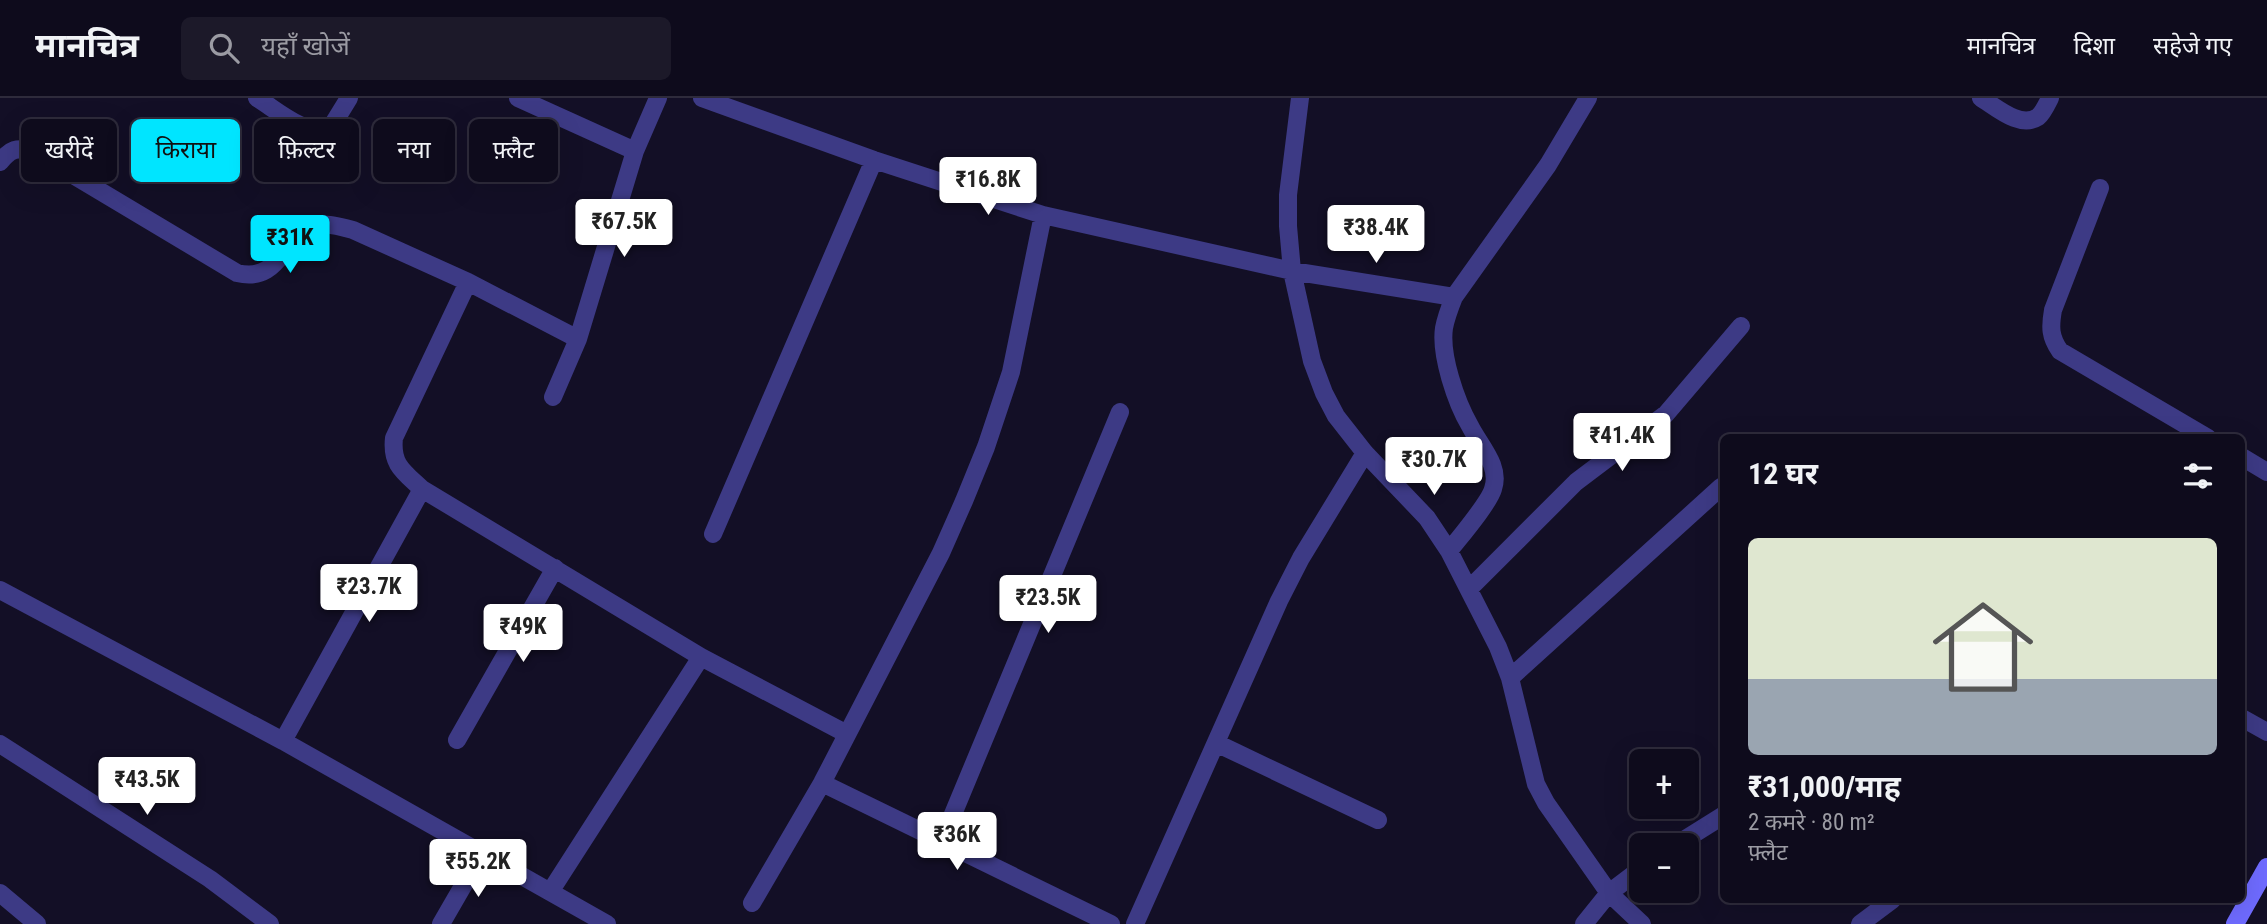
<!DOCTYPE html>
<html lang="hi">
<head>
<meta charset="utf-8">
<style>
	body { margin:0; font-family:"Roboto Condensed","Noto Sans Devanagari",sans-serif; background:#1c1929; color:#f1f3f6; height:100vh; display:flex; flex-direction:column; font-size:26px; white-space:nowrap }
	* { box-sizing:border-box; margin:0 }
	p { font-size:23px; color:#9b9ba3 }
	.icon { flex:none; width:38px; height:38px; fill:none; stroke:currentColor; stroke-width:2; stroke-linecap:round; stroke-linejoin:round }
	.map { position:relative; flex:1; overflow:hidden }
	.drawer { position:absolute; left:1720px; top:336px; width:525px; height:469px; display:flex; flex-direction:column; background:#0e0b1c; border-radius:10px; box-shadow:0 7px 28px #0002,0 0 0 2px #2e2b3b }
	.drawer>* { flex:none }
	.top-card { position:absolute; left:21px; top:21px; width:665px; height:63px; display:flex; gap:14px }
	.buttons { position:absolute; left:1629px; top:651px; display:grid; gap:14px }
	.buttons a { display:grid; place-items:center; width:70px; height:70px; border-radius:10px; background:#0e0b1c; box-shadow:0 7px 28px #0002,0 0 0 2px #2e2b3b; font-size:35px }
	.price { position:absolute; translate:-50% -60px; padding:0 16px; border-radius:7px; background:#fff; color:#222; font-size:23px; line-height:46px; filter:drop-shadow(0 2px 4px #0008) }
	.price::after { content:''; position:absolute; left:50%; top:42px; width:21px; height:16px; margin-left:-10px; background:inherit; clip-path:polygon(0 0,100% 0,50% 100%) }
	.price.active { background:#00e5ff; color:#111 }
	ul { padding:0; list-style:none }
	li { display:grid; align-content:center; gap:14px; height:371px; padding:0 28px }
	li+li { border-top:2px solid #2e2b3b }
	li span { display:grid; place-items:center; height:217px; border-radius:10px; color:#555 }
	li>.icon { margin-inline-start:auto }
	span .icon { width:126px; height:126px; fill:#fffc; stroke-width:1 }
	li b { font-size:30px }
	h2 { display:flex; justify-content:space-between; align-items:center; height:84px; padding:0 28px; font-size:30px }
	.pill { padding:0 24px; border-radius:10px; background:#0e0b1c; box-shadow:0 7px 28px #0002,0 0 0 2px #2e2b3b; font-size:24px; line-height:63px }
	.pill.active { background:#00e5ff; color:#111 }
	header { display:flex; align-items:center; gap:42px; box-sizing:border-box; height:98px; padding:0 35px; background:#0e0b1c; border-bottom:2px solid #2e2b3b }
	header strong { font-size:33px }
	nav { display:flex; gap:38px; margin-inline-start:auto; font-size:24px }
	.search { width:490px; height:63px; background:#1c1929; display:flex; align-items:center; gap:18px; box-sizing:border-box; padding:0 24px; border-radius:10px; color:#9b9ba3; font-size:26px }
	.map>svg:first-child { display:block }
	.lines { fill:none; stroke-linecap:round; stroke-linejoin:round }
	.street { stroke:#3d3a85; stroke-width:18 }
	.secondary { stroke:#6f6bff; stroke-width:18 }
</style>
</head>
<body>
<header>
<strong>मानचित्र</strong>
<div class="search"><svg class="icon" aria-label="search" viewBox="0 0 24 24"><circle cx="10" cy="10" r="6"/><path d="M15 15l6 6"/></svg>यहाँ खोजें</div>
<nav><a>मानचित्र</a><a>दिशा</a><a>सहेजे गए</a></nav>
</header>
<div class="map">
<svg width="2267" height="826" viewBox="0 0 2267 826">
	<rect width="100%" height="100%" fill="#130f26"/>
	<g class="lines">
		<path class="street" d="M257,0c21,13 48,38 73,31l19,-31
			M518,0l117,53
			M702,0l172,62 169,55 249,56 162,26
			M1300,0l-12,97v31l4,45 20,90 12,32 12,23 29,37 62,65 22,33 49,96 12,31 26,106 10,19 63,90 33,31
			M1981,0c15,9 39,31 57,19 5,-4 9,-13 12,-19
			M0,64c10,-13 17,-15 33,-11l204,122c44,10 43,-34 77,-47 12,-4 26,1 39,4l115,52 110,57
			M2100,90l-47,122c-3,17 -3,27 7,41l148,87
			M468,184l-74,156c-3,27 10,34 28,51l279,168 146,77
			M553,299l25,-58 57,-188 23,-53
			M2242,359l25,15
			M713,436l161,-374
			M1449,453c11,-14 40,-48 44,-62 8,-23 -13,-43 -23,-63 -14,-24 -30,-71 -26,-98 2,-11 6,-21 10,-31l94,-132 40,-67
			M1469,491l107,-107 90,-68 75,-88
			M0,492l283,151 324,183
			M1510,580l211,-191
			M2242,620l25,14
			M457,642l98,-172
			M283,643l139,-252
			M1216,645l162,77
			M0,646l210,135 60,45
			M822,685l289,141
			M941,745l179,-431
			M1676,747l48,-30
			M550,794l151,-235
			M0,795l37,31
			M752,805l70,-120 119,-230 23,-52 22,-54 25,-75 32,-157
			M441,826l41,-71
			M1135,826l144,-323 22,-43 64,-105
			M1584,826l25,-31 33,-25
			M1860,826l32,-24"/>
		<path class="secondary" d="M2235,826l32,-57"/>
	</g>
</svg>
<div class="buttons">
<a>+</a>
<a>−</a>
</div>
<b class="price" style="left:988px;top:119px">₹16.8K</b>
<b class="price" style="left:624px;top:161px">₹67.5K</b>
<b class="price" style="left:1376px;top:167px">₹38.4K</b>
<b class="price active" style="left:290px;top:177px">₹31K</b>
<b class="price" style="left:1622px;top:375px">₹41.4K</b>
<b class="price" style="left:1434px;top:399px">₹30.7K</b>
<b class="price" style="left:369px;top:526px">₹23.7K</b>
<b class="price" style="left:1048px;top:537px">₹23.5K</b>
<b class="price" style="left:523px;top:566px">₹49K</b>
<b class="price" style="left:147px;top:719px">₹43.5K</b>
<b class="price" style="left:957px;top:774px">₹36K</b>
<b class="price" style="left:478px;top:801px">₹55.2K</b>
<div class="top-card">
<a class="pill">खरीदें</a>
<a class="pill active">किराया</a>
<a class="pill">फ़िल्टर</a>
<a class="pill">नया</a>
<a class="pill">फ़्लैट</a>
</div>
<section class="drawer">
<h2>12 घर<svg class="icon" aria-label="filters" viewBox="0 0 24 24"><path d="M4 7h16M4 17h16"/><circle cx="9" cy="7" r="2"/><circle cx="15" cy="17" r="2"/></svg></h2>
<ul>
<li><span style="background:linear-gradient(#dfe7d0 65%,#9aa5b1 0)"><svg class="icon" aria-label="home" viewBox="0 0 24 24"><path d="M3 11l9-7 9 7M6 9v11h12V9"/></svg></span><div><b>₹31,000/माह</b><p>2 कमरे · 80 m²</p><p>फ़्लैट</p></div></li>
</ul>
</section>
</div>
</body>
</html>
